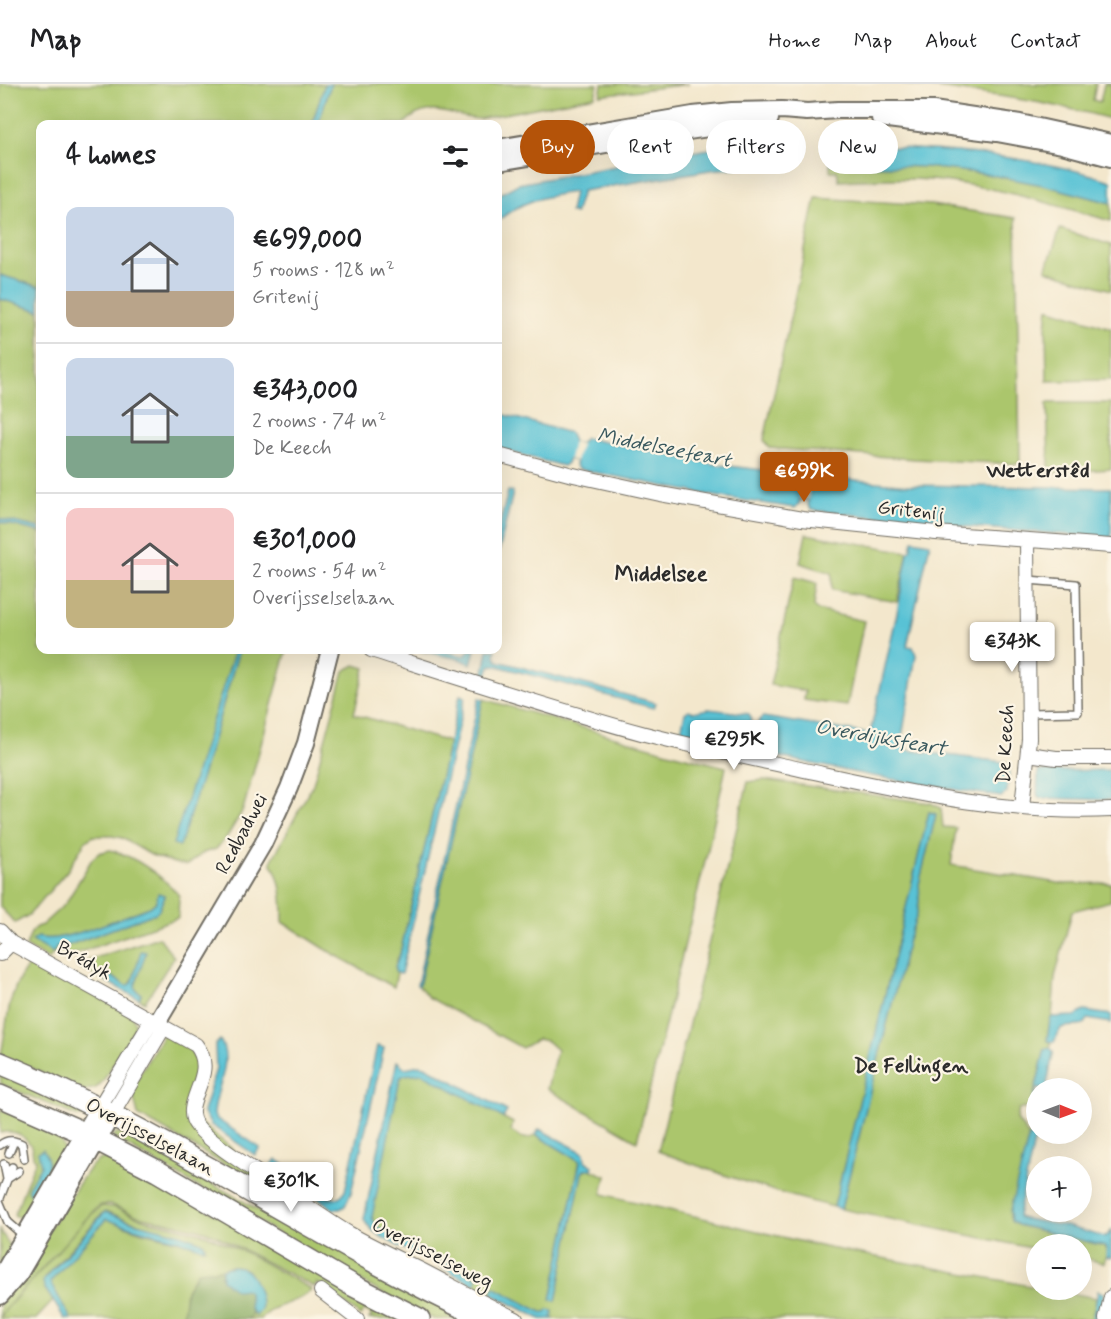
<!DOCTYPE html>
<html lang="en">
<head>
<meta charset="utf-8">
<style>
	body { margin:0; font-family:Mynerve,sans-serif; background:#f2f2f2; color:#202124; height:100vh; display:flex; flex-direction:column; font-size:22px; white-space:nowrap }
	* { box-sizing:border-box; margin:0 }
	p { font-size:20px; color:#757577 }
	.icon { flex:none; width:33px; height:33px; fill:none; stroke:currentColor; stroke-width:2; stroke-linecap:round; stroke-linejoin:round }
	.map { position:relative; flex:1; overflow:hidden }
	.details { position:absolute; left:36px; top:36px; width:466px; height:534px; display:flex; flex-direction:column; background:#fff; border-radius:12px; box-shadow:0 6px 24px #0002 }
	.details>* { flex:none }
	.hud { position:absolute; left:520px; top:36px; width:500px; height:54px; display:flex; gap:12px }
	.needle { width:39px; rotate:91deg }
	.tools { position:absolute; left:1026px; top:994px; display:grid; gap:12px }
	.tools a { display:grid; place-items:center; width:66px; height:66px; border-radius:50%; background:#fff; box-shadow:0 6px 24px #0002; font-size:30px }
	.price { position:absolute; translate:-50% -51px; padding:0 14px; border-radius:6px; background:#fff; color:#222; font-size:20px; line-height:39px; filter:drop-shadow(0 2px 3px #0008) }
	.price::after { content:''; position:absolute; left:50%; top:36px; width:18px; height:14px; margin-left:-9px; background:inherit; clip-path:polygon(0 0,100% 0,50% 100%) }
	.price.on { background:#b45309; color:#fff }
	ul { padding:0; list-style:none }
	li { display:flex; align-items:center; gap:18px; height:150px; padding:0 30px }
	li+li { border-top:2px solid #e0e0e0 }
	li span { display:grid; place-items:center; flex:none; width:168px; height:120px; border-radius:12px; color:#555 }
	li>.icon { margin-inline-start:auto }
	span .icon { width:72px; height:72px; fill:#fffc; stroke-width:1 }
	li b { font-size:26px }
	h2 { display:flex; justify-content:space-between; align-items:center; height:72px; padding:0 30px; font-size:26px }
	.pill { padding:0 21px; border-radius:27px; background:#fff; box-shadow:0 6px 24px #0002; font-size:21px; line-height:54px }
	.pill.on { background:#b45309; color:#fff }
	header { display:flex; align-items:center; gap:36px; box-sizing:border-box; height:84px; padding:0 30px; background:#fff; border-bottom:2px solid #e0e0e0 }
	header strong { font-size:28px }
	nav { display:flex; gap:33px; margin-inline-start:auto; font-size:21px }
	.map>svg:first-child { display:block }
	.green { fill:#abc66c; stroke:#6b784c; stroke-width:1.5; fill-rule:evenodd }
	.forest { fill:#88ab60; stroke:#5a6b46; stroke-width:1.5 }
	.water { fill:#59c2d5; stroke:#427680; stroke-width:1.5 }
	.pier { fill:#f3e7cc }
	.lines { fill:none; stroke-linecap:round; stroke-linejoin:round }
	.service-casing { stroke:#716d63; stroke-width:10 }
	.minor-casing { stroke:#716d63; stroke-width:16 }
	.tertiary-casing { stroke:#716d63; stroke-width:20 }
	.primary-casing { stroke:#716d63; stroke-width:24 }
	.service { stroke:#fff; stroke-width:7 }
	.minor { stroke:#fff; stroke-width:14 }
	.tertiary { stroke:#fff; stroke-width:16 }
	.primary { stroke:#fff; stroke-width:21 }
	.labels { text-anchor:middle; dominant-baseline:central; stroke-width:4.5; stroke-linejoin:round; paint-order:stroke }
	.street-label { font-size:20px; fill:#2b2b2b; stroke:#fcf5e5 }
	.water-label { font-size:21px; font-style:italic; fill:#39585e; stroke:#fcf5e5 }
	.neighbourhood-label { font-size:21px; font-weight:bold; fill:#2b2b2b; stroke:#fcf5e5 }
	.quarter-label { font-size:22px; font-weight:bold; fill:#2b2b2b; stroke:#fcf5e5 }
</style>
</head>
<body>
<header>
<strong>Map</strong>
<nav><a>Home</a><a>Map</a><a>About</a><a>Contact</a></nav>
</header>
<div class="map">
<svg width="1111" height="1235" viewBox="0 0 1111 1235">
	<rect width="100%" height="100%" fill="#fcf5e5"/>
	<filter id="ink" filterUnits="userSpaceOnUse"><feTurbulence type="fractalNoise" baseFrequency=".0167" numOctaves="2"/><feDisplacementMap in="SourceGraphic" scale="12" xChannelSelector="R" yChannelSelector="G"/><feConvolveMatrix kernelMatrix="1 2 1 2 8 2 1 2 1" color-interpolation-filters="sRGB"/></filter>
	<filter id="wash" filterUnits="userSpaceOnUse"><feTurbulence type="fractalNoise" baseFrequency=".008" numOctaves="4" result="noise"/><feDisplacementMap in="SourceGraphic" scale="24" xChannelSelector="R" yChannelSelector="G"/><feGaussianBlur stdDeviation="1.35" result="paint"/><feColorMatrix in="noise" values="0 0 0 0 0 0 0 0 0 0 0 0 0 0 0 0 0 1.4 0 .05"/><feComposite in="paint" operator="in"/></filter>
	<g filter="url(#wash)">
		<rect width="100%" height="100%" fill="#f3e7cc"/>
		<path class="green" d="M0,0h325l-13,40h-272v163l-40,-12z
			M331,0h267l-3,12 -116,23c-28,-1 -50,-21 -75,5h-86z
			M602,0h87l-89,11z
			M902,0h194l-3,16 7,2 4,-18h7v35c-67,-19 -139,-27 -209,-35z
			M830,80l97,3 59,7 57,11 68,18v18c-63,-18 -132,-40 -198,-42 -24,-1 -49,1 -74,2l-2,-10h-7z
			M816,114l115,7 85,13 4,246 -105,-5 -146,-11 -5,-8z
			M1060,145l51,16v45l-65,-20z
			M0,215l40,12v217l-40,-9z
			M1048,224l63,20v52l-64,1 -1,-54z
			M1047,319h64v66l-60,4 -2,-8z
			M0,438l40,10v118h195l-61,194 30,-74 35,-120h48l-44,160 -15,25 -12,14 -13,4 -16,12 -13,-2 -23,-8 -29,-17 -10,-2h-19l-8,6 -18,29 -38,44 -14,8 -15,-16z
			M806,450l102,18 -11,50 -65,-12v-17l-32,-10z
			M794,493l23,6 -3,23 3,4 47,11 -17,85 -43,-6 1,-9 -35,-6z
			M355,581l10,3 -11,46 95,28 -49,212 -4,7 -1,10 2,2 -3,14 -64,-35 -47,-30c0,-23 -1,-41 -12,-60l42,-78 31,-113z
			M483,615l199,57 44,11 -18,82 -71,292 -90,-52 10,-39 -10,-9 -9,-2 -16,9 -94,-51 -9,-11z
			M764,696l167,23 10,5 2,19 13,1 -5,37 113,19 47,-1v18l-39,10 -17,66 -3,40 -2,3 -3,20 4,3 -1,5 -5,1 -14,59 -12,1 -2,11 12,16 -19,80 1,5 7,4 87,21 2,6 -3,11 -22,-5v-13h-46v4l-195,-40 67,-270c8,-19 13,-34 11,-55l17,-70 -7,-2 -95,395c-61,-14 -118,-34 -176,-56l90,-369z
			M110,766c25,6 52,26 69,45l-1,23 -115,40 -10,-5 -4,7 -23,-14 5,-13 5,-6 6,-2 24,-22 26,-44 7,-6zM156,818l5,4 -5,7 -87,32 -13,1 -18,-9c20,9 89,-22 112,-30z
			M159,853l15,20 -29,45 -6,-3 2,-5 -5,-4 -1,-4 10,-34 -15,33 -3,1 -20,-12 -3,6 -27,-14 9,-5z
			M32,877l100,54 3,8 -1,7 -31,51 -7,7 -12,3 -83,-36c7,-36 6,-66 31,-94z
			M164,949l25,15 10,17 -12,47 125,102 -3,4 -56,-37 -115,-66 -5,-21 5,-17z
			M0,986l86,44 -4,3 -6,-1 -75,-32z
			M422,989l91,50 -2,8c9,6 15,11 25,4l44,26 -29,139 5,1 26,-128 6,-5 18,8 -4,18 222,53 212,40v3h17l44,8 -5,21h-538l-2,-1 1,-6 -10,1 -48,-25 -3,6 -17,-9 2,-7 -101,-52 -4,-9v-10l26,-125 6,-7z
			M0,1025l54,23c6,5 9,11 10,19l-36,68 -8,-1 -6,-3 22,-56 -3,-2c0,-18 -16,-28 -33,-24zM41,1074l7,6 -11,27h-9l13,-26z
			M116,1049l15,5 140,79 24,7 178,95h-39l-49,-24 -273,-158z
			M108,1073h5l293,162h-37l3,-4 -7,-5 -5,6 -29,-24 -14,-9 -3,4 -97,-51 -16,-6 -63,-14 -28,-12 -9,1 -7,5 -94,106v-14l90,-135 9,-7z
			M102,1122l11,1 33,13 59,14 40,18 66,37v2l-11,7 -27,11 -13,10h-12l4,-5 4,1 -8,-44c-7,-5 -18,-7 -26,-2l-25,3 -14,45 1,2h-113l-21,-37 56,-63 36,13 63,15 -1,-4c-32,-13 -66,-17 -96,-31l-5,1 -58,64 -1,10 9,14 -17,18h-36c11,-20 30,-36 45,-53 17,-19 37,-46 57,-60z
			M0,1146l10,16 -10,26z"/>
		<path class="forest" d="M222,1185l-1,7 15,13h9l4,3 1,17 2,5 -4,5h-64l-1,-2 3,-27 12,-19z"/>
		<path class="water" d="M325,0h6l-13,40h-6z
			M794,61l4,5v12l-88,8 -128,21 -7,23 -5,-2 4,-20c-29,4 -54,9 -76,29v-26l20,-11 185,-34 34,-4z
			M864,62c81,4 170,9 247,35v22l-68,-18 -57,-11 -59,-7 -97,-3 4,-16z
			M0,191l40,12v24l-40,-12z
			M498,329l72,20 3,9 7,2 5,-6 134,27 79,9 4,5v4l8,1v-5l4,-3 94,9 203,3v50l-153,-12 -147,-16 -3,-5v-5h-8l-1,4 -4,4 -80,-12 -137,-27 -3,-4 1,-4 -7,-2 -2,4 -4,3 -65,-17z
			M508,407l5,1 -15,64v-24z
			M0,435l40,9v4l-40,-10z
			M913,456l17,3 -23,103 6,1 3,8 -15,88 5,7 97,12 7,3 -3,27 -6,5 -134,-22 -68,-14 -78,-17 -25,-6 -15,-7 4,-18 4,-3 5,2 14,-3 41,5 2,4 -1,5 8,2 1,-5 4,-3 107,17 27,-121 11,-61 3,-2z
			M235,566h4l-35,120 -24,76 -7,-2z
			M416,566h22l27,6 4,-6h6l-4,14 -12,-5z
			M488,566h8l-1,5 3,6 158,42 -3,5 -159,-43 -4,1 -4,11h-3z
			M460,611l5,2 -64,277 -6,-2v-5l5,-13z
			M479,614l4,1 -64,287 -2,-1z
			M1111,686v30l-71,-2 -3,-3 1,-24z
			M929,728l7,2 -17,70c2,21 -3,36 -11,55l-67,270 -7,-2z
			M158,809l7,2 -6,15 -3,3 -87,32 -12,1 -4,7 -21,-12 6,-4c20,9 89,-22 112,-30l6,-5z
			M141,867l5,1 -11,34 1,4 5,4 -2,5 -35,-19 3,-6 20,12 5,-3z
			M1084,927l27,4v8l-23,-4c-6,11 -17,5 -27,9l-7,14 -7,-1 3,-21 2,-3 23,-1z
			M220,956c14,22 -6,51 -6,75l3,4 43,29 -5,7 -44,-30 -8,-13 13,-43 -1,-24z
			M377,962l7,2 -33,145 -6,13 -5,3h-6l-63,-43 5,-7 52,38c8,3 12,1 17,-6z
			M1050,964l3,3v3l-7,35h-10v21h-2l-3,-2 14,-59z
			M397,977l8,7 15,-3 5,1 82,45 -4,7 -81,-45 -18,2 -4,3 -28,139 4,9 48,26 -3,5c-15,-8 -52,-22 -57,-38z
			M539,1045l45,24 1,8 8,5 -1,3h-7l-3,4 -26,128 -5,-1 29,-139 -44,-26z
			M1029,1052l6,2 -17,78 2,2 46,8 38,11 3,-1 4,-6v28l-5,-1 1,-9 -2,-2 -87,-21 -7,-4 -1,-11z
			M43,1065c3,5 5,9 5,15 0,10 -9,26 -17,30l-3,-3v-3l13,-23 -3,-13z
			M105,1128l28,10 48,12 23,9 1,5h-3c-31,-12 -65,-17 -96,-29l-56,63 21,37h-6l-21,-32 -1,-6z
			M442,1176l35,18 -2,7 -36,-19z
			M232,1182c4,1 7,0 10,2 13,5 20,30 19,42l-5,6 -6,-7 -1,-17 -4,-3 -9,1 -14,-10v-11z
			M494,1203l49,26h3l2,-3 5,1 -1,7 2,1h-13l-49,-25z
			M1098,1207l6,2 -5,26h-7z"/>
		<path class="pier" d="M573,358l8,2 -5,17 -7,-2z
			M801,399l9,1 -2,16 -8,-1z"/>
	</g>
	<g filter="url(#ink)">
		<g class="lines">
			<defs>
				<path id="service" d="M1028,496l48,4 2,128 -49,1
					M0,1061c8,-6 14,-5 22,-1l2,15
					M9,1069l5,-12
					M4,1080l3,15 12,-8
					M0,1114l12,-31
					M0,1119l8,19 17,15"/>
				<path id="minor" d="M498,371l71,19 91,20 142,25 134,14 175,13
					M371,566c91,29 182,59 274,84 59,15 119,27 178,40 93,20 192,41 288,36
					M1028,670l28,4h55
					M1022,723l7,-68 -2,-199
					M0,847l11,12 185,102c24,30 -18,58 1,81 13,17 51,40 69,52 28,18 55,39 84,56 23,13 49,25 73,37 31,16 61,33 93,48
					M0,870l11,-11
					M99,1024l53,-88
					M112,1031l52,-88
					M321,1207l36,28
					M1106,1235l5,-22"/>
				<path id="tertiary" d="M880,34l117,15 65,12 49,13
					M498,64l195,-33 39,-4 50,-1 25,2 31,-2h95l87,13 91,20
					M498,78l156,-26 116,-17
					M157,939l106,-179 26,-56 17,-45 24,-93
					M0,1194l99,-170
					M0,1212l19,-22 93,-159"/>
				<path id="primary" d="M0,979c170,70 320,179 487,256
					M0,1012l84,37 73,38 195,114 67,34"/>
			</defs>
			<use href="#service" class="service-casing"/>
			<use href="#minor" class="minor-casing"/>
			<use href="#tertiary" class="tertiary-casing"/>
			<use href="#primary" class="primary-casing"/>
			<use href="#service" class="service"/>
			<use href="#minor" class="minor"/>
			<use href="#tertiary" class="tertiary"/>
			<use href="#primary" class="primary"/>
		</g>
	</g>
	<g class="labels">
		<g class="street-label">
			<text transform="translate(911 427) rotate(6)">Gritenij</text>
			<text transform="translate(1006 660) rotate(-87)">De Keech</text>
			<text transform="translate(242 750) rotate(-62)">Redbadwei</text>
			<text transform="translate(84 877) rotate(29)">Brédyk</text>
			<text transform="translate(150 1053) rotate(28)">Overijsselselaan</text>
			<text transform="translate(432 1170) rotate(27)">Overijsselseweg</text>
		</g>
		<g class="water-label">
			<text transform="translate(664 364) rotate(11)">Middelseefeart</text>
			<text transform="translate(881 654) rotate(10)">Overdijksfeart</text>
		</g>
		<g class="neighbourhood-label">
			<text x="1038" y="387">Wetterstêd</text>
			<text x="911" y="982">De Fellingen</text>
		</g>
		<g class="quarter-label">
			<text x="661" y="491">Middelsee</text>
		</g>
	</g>
</svg>
<div class="tools">
<a><svg class="needle" viewBox="-14 -14 28 28"><path d="M0-13l5 13h-10z" fill="#e53935"/><path d="M0 13l5-13h-10z" fill="#757577"/></svg></a>
<a>+</a>
<a>−</a>
</div>
<b class="price on" style="left:804px;top:419px">€699K</b>
<b class="price" style="left:1012px;top:589px">€343K</b>
<b class="price" style="left:734px;top:687px">€295K</b>
<b class="price" style="left:291px;top:1129px">€301K</b>
<div class="hud">
<a class="pill on">Buy</a>
<a class="pill">Rent</a>
<a class="pill">Filters</a>
<a class="pill">New</a>
</div>
<section class="details">
<h2>4 homes<svg class="icon" aria-label="filters" viewBox="0 0 24 24"><path d="M4 7h16M4 17h16"/><circle cx="9" cy="7" r="2"/><circle cx="15" cy="17" r="2"/></svg></h2>
<ul>
<li><span style="background:linear-gradient(#c9d6e8 70%,#b9a48a 0)"><svg class="icon" aria-label="home" viewBox="0 0 24 24"><path d="M3 11l9-7 9 7M6 9v11h12V9"/></svg></span><div><b>€699,000</b><p>5 rooms · 128 m²</p><p>Gritenij</p></div></li>
<li><span style="background:linear-gradient(#c9d6e8 65%,#7fa58c 0)"><svg class="icon" aria-label="home" viewBox="0 0 24 24"><path d="M3 11l9-7 9 7M6 9v11h12V9"/></svg></span><div><b>€343,000</b><p>2 rooms · 74 m²</p><p>De Keech</p></div></li>
<li><span style="background:linear-gradient(#f6c9c9 60%,#c2b280 0)"><svg class="icon" aria-label="home" viewBox="0 0 24 24"><path d="M3 11l9-7 9 7M6 9v11h12V9"/></svg></span><div><b>€301,000</b><p>2 rooms · 54 m²</p><p>Overijsselselaan</p></div></li>
</ul>
</section>
</div>
</body>
</html>
